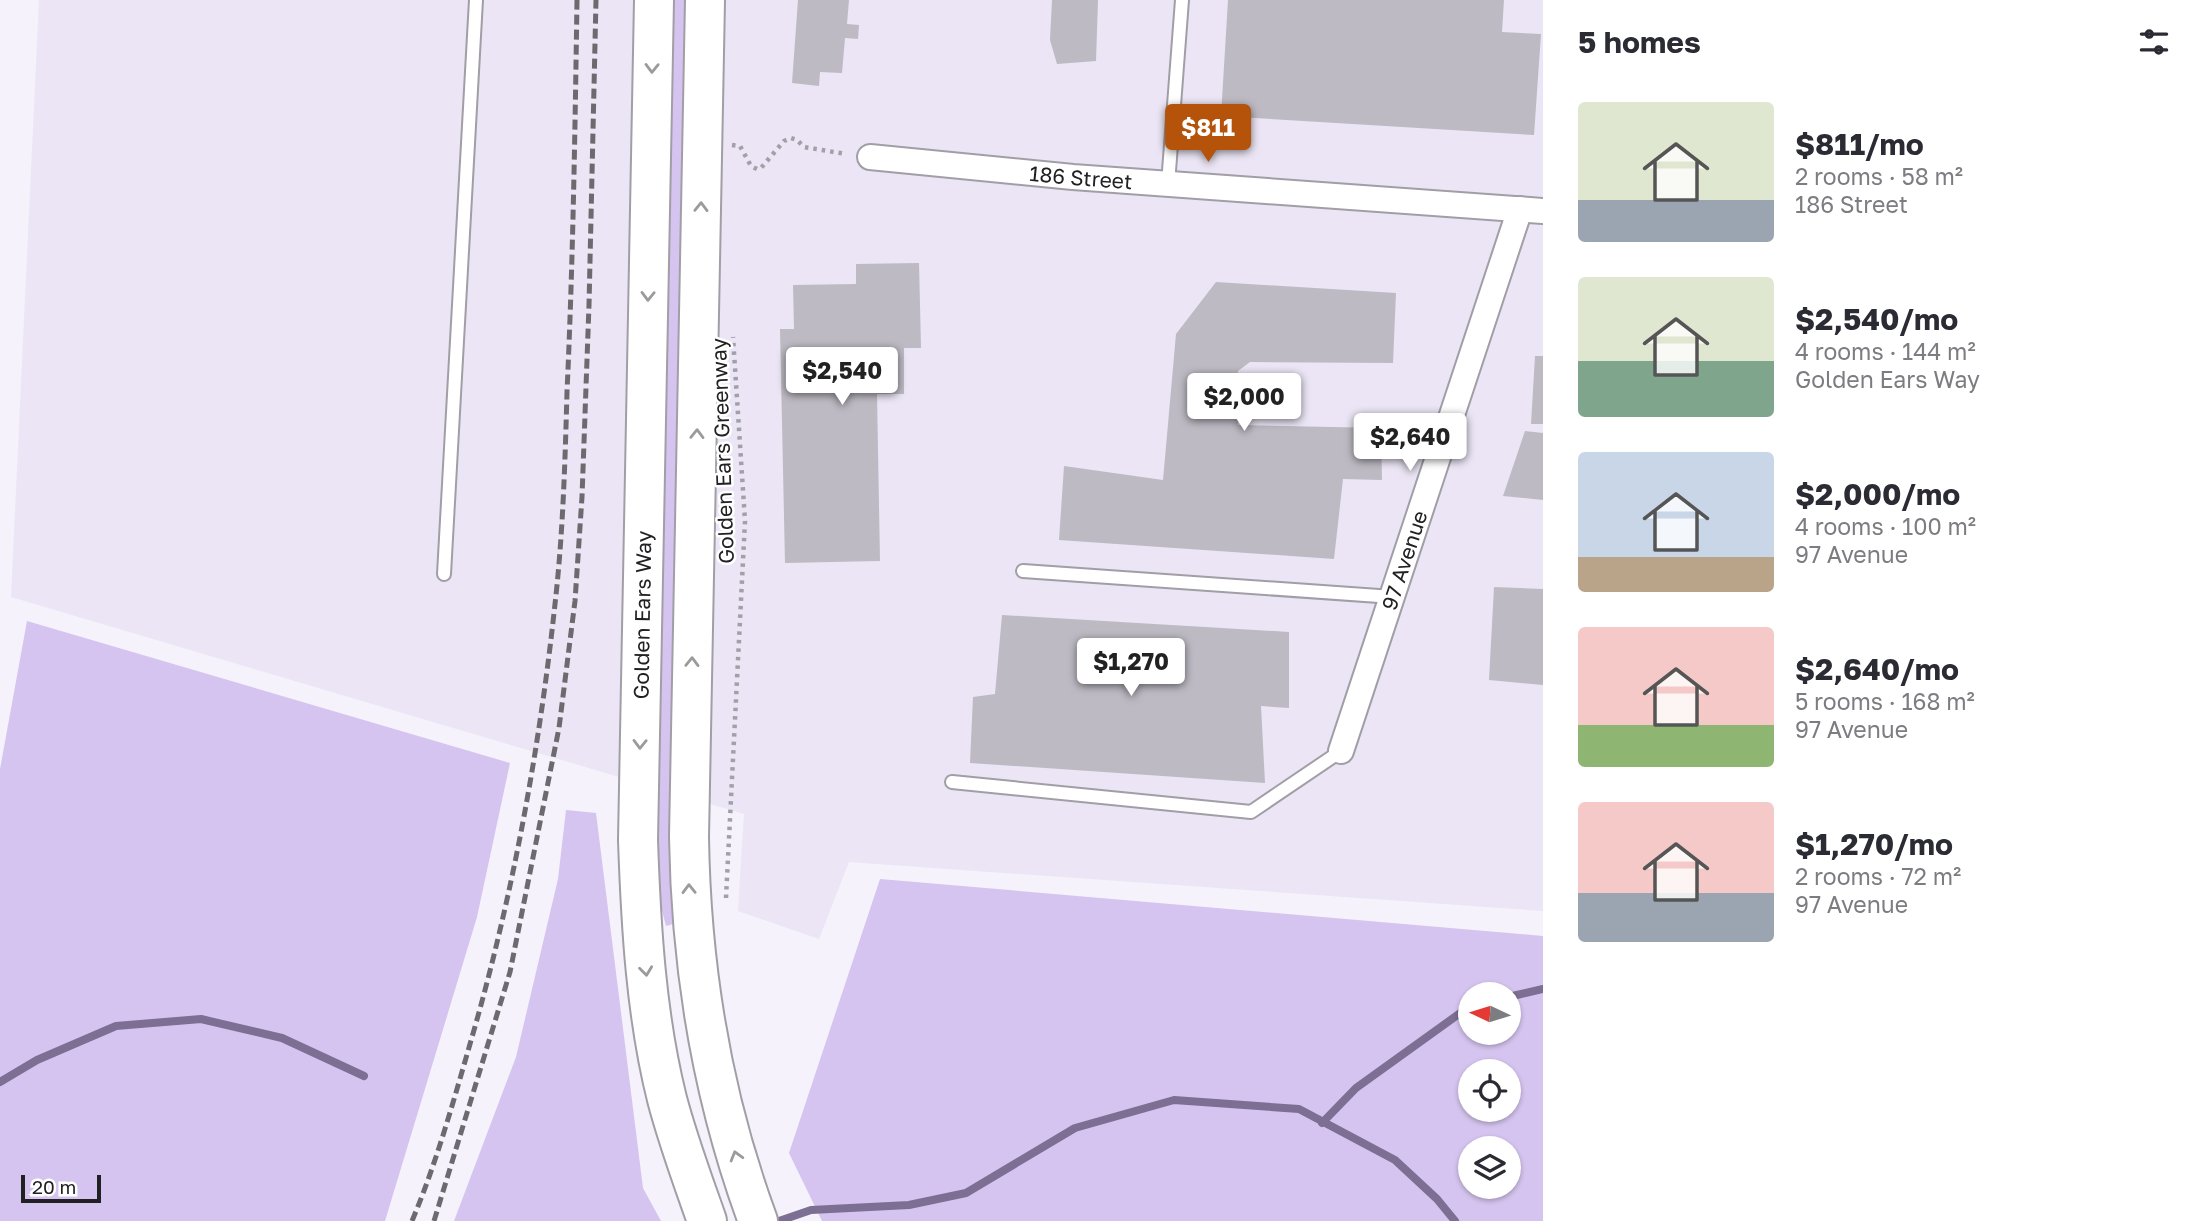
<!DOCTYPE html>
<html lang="en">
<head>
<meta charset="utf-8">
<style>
	body { margin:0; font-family:"Golos Text",sans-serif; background:#f2f2f3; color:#2b2b33; height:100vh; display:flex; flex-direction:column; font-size:26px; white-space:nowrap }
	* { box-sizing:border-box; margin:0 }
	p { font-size:23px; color:#7c7c81 }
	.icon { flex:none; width:38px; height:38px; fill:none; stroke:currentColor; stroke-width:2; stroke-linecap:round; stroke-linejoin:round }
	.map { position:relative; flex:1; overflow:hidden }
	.drawer { display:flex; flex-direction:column; background:#fff; width:665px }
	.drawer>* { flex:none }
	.needle { width:46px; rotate:274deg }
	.buttons { position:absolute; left:1458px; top:982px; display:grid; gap:14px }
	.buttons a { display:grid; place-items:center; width:63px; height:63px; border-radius:50%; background:#fff; box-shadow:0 2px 5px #0004; font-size:35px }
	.scale { position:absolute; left:21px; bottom:18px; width:80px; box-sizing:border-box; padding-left:7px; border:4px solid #212023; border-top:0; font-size:19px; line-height:24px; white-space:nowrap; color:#212023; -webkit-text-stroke:5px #fff; paint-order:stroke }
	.price { position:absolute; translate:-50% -60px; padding:0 16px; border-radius:7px; background:#fff; color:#222; font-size:23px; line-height:46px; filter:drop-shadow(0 2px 4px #0008) }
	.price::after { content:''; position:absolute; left:50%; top:42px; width:21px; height:16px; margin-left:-10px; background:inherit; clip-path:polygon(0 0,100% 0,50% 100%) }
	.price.active { background:#b45309; color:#fff }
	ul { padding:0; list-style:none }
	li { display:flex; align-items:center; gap:21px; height:175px; padding:0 35px }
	li span { display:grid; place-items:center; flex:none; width:196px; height:140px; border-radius:7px; color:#555 }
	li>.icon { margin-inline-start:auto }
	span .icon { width:84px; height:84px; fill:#fffc; stroke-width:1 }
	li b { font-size:30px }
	h2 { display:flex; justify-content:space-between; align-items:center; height:84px; padding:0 35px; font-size:30px }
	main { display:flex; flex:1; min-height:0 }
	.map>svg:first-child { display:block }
	.built { fill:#ebe5f5 }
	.green { fill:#d5c4ef; fill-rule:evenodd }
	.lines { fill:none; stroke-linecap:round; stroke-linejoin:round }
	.stream { stroke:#7d6e93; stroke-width:8 }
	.building { fill:#bdbac3 }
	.service-casing { stroke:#a19ea6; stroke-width:16 }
	.minor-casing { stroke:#a19ea6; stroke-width:28 }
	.primary-casing { stroke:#a19ea6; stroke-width:42 }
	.path { stroke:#a2a0a7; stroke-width:4.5; stroke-dasharray:3.5 5; stroke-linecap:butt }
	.service { stroke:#fff; stroke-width:12 }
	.minor { stroke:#fff; stroke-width:24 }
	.primary { stroke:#fff; stroke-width:38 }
	.rail { stroke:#6c6a6f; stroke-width:5; stroke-dasharray:10 5; stroke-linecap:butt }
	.oneway { stroke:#9b9b9c }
	.labels { text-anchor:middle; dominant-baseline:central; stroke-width:5; stroke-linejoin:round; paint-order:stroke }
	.street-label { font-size:21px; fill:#212023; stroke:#fff }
</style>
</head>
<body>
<main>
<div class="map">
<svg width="1543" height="1221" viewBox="0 0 1543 1221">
	<rect width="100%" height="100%" fill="#f5f2fb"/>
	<path class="built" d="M39,0h1504v911l-694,-49 -30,77 -81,-28 6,-97 -733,-217z"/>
	<path class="green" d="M672,0h16l-16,829 1,95 -7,2 -7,-27 -3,-71z
		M27,621l483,142 -33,154 -92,304h-385v-452z
		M566,810l30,3 47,375 18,33h-207l62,-164 42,-178z
		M880,879l663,57v285h-721l-33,-68zM1508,994v38h-38v-38zM1508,1071v39h-38v-39zM1508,1148v38h-38v-38z"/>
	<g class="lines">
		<path class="stream" d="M1508,997l35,-8
			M0,1082l37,-22 79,-34 85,-7 81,19 82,38
			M1322,1123l34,-35 114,-82
			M779,1221l32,-11 98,-5 57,-12 109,-65 99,-28 125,9 96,51 42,39 18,22"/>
	</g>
	<path class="building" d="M798,0h51l-2,24 12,1 -1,14 -13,-1 -3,35 -22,-1 -1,14 -27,-3z
		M1052,0h46l-2,61 -39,3 -7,-24z
		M1228,0h276l-2,32 39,2 -7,101 -313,-19z
		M919,263l2,85h-17v46h-27l3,167 -95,2 -5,-234h14l-1,-44 63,-1v-20z
		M1216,282l180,11 -3,70 -143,-1 -12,9v54l143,3 1,52 -39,-1 -9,80 -275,-19 5,-74 99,14 13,-146z
		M1535,356h8v68h-12z
		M1525,431l18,2v67l-40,-4z
		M1494,587l49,2v96l-54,-5z
		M1002,615l287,17v76l-28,-2 4,77 -295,-20 3,-66 22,-3z"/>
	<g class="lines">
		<defs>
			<path id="service" d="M1168,184l14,-184
				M1023,571l370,26
				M444,574l32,-574
				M952,782l299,30 90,-61"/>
			<g id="minor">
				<path id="s1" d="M870,157l203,20 470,34"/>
				<path id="s2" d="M1341,751l179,-542"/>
			</g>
			<path id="primary" d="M654,0l-16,840c3,87 8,175 29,259 11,42 26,82 40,122
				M705,0l-16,837c2,133 23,260 69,384"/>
		</defs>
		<use href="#service" class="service-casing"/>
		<use href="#minor" class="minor-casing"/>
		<use href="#primary" class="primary-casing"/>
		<path class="path" d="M732,145l8,1 11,20 6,3 4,-1 23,-27 7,-3 6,2 7,7 42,7
			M726,898l19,-377 -12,-184"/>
		<use href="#service" class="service"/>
		<use href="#minor" class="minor"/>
		<use href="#primary" class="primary"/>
		<path class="rail" d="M412,1221c24,-57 41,-118 58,-177 42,-144 69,-292 85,-440 8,-70 10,-141 12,-212 6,-130 8,-261 10,-392
			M434,1221l76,-249 49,-244 16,-127 7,-104 7,-192 7,-305"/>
	</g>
	<defs><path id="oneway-chevron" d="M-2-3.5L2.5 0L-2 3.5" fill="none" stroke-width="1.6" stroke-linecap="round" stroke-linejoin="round" transform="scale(1.75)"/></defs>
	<g class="oneway">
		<use href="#oneway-chevron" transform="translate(652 68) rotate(91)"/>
		<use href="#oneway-chevron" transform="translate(701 207) rotate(-89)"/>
		<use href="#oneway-chevron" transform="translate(648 296) rotate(91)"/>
		<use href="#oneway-chevron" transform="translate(697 434) rotate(-89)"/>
		<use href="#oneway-chevron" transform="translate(692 662) rotate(-89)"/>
		<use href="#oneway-chevron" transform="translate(640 744) rotate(91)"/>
		<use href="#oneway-chevron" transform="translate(689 889) rotate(-91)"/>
		<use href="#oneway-chevron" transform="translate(646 971) rotate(83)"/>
		<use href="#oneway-chevron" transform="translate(736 1156) rotate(-106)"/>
	</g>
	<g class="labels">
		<g class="street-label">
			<text stroke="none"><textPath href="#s1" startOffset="212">186 Street</textPath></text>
			<text transform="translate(722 451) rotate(-92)">Golden Ears Greenway</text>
			<text stroke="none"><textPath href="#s2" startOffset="201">97 Avenue</textPath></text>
			<text transform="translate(642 615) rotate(-89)">Golden Ears Way</text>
		</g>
	</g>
</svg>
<div class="buttons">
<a><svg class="needle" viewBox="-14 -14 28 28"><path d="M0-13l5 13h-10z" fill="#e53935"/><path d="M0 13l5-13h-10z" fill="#7c7c81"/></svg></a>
<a><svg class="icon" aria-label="locate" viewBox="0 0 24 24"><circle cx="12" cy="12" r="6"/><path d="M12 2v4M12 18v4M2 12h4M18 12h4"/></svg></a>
<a><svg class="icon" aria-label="layers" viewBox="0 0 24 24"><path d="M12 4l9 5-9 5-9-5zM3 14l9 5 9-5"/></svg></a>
</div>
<div class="scale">20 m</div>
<b class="price active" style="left:1208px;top:164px">$811</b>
<b class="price" style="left:842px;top:407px">$2,540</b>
<b class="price" style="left:1244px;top:433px">$2,000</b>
<b class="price" style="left:1410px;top:473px">$2,640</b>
<b class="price" style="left:1131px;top:698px">$1,270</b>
</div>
<section class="drawer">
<h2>5 homes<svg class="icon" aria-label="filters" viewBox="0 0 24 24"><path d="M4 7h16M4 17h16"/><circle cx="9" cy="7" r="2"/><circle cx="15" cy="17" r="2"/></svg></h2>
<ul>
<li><span style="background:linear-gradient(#dfe7d0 70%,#9aa5b1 0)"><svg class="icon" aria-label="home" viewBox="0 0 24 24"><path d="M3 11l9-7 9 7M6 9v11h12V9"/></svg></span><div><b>$811/mo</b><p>2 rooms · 58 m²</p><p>186 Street</p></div></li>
<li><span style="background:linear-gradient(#dfe7d0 60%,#7fa58c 0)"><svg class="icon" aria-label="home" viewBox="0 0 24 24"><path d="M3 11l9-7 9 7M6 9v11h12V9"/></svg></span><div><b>$2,540/mo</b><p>4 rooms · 144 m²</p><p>Golden Ears Way</p></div></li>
<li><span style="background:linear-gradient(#c9d6e8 75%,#b9a48a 0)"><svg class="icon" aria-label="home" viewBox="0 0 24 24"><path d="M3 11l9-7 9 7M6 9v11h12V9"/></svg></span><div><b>$2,000/mo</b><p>4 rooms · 100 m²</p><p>97 Avenue</p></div></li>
<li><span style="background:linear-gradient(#f6c9c9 70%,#8fb573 0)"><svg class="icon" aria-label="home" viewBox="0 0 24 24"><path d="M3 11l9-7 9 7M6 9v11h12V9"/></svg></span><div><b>$2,640/mo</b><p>5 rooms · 168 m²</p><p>97 Avenue</p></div></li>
<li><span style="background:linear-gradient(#f6c9c9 65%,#9aa5b1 0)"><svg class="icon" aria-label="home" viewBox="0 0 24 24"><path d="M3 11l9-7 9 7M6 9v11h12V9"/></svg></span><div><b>$1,270/mo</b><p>2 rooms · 72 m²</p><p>97 Avenue</p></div></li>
</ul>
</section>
</main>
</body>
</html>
